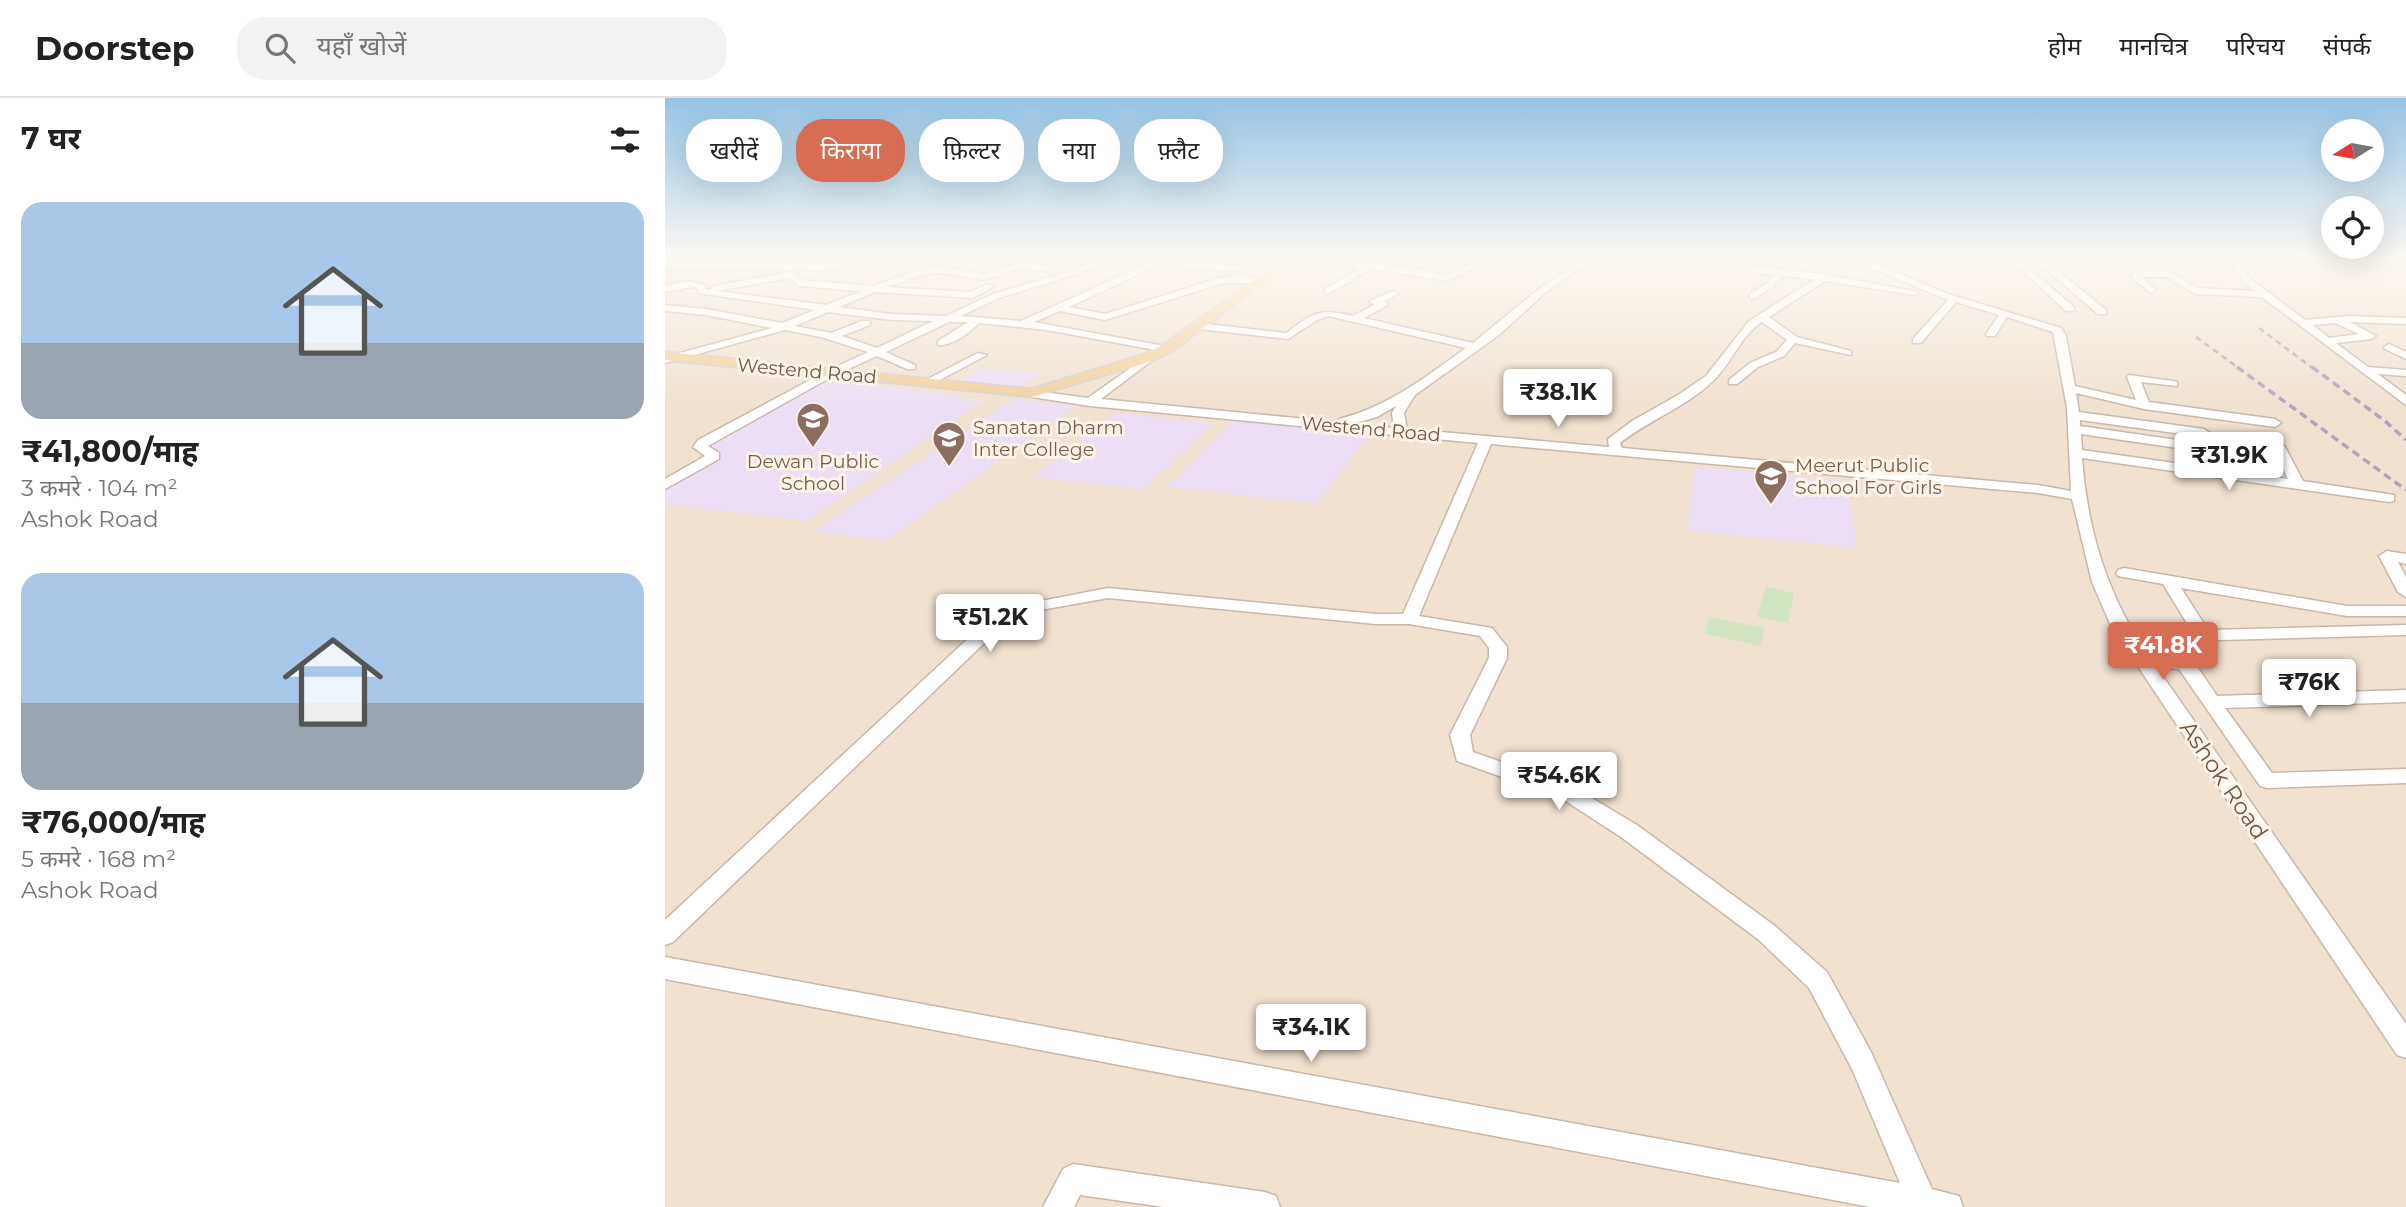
<!DOCTYPE html>
<html lang="hi">
<head>
<meta charset="utf-8">
<style>
	body { margin:0; font-family:Montserrat,"Noto Sans Devanagari",sans-serif; background:#f2f2f2; color:#222; height:100vh; display:flex; flex-direction:column; font-size:26px; white-space:nowrap }
	* { box-sizing:border-box; margin:0 }
	p { font-size:23px; color:#767676 }
	.icon { flex:none; width:38px; height:38px; fill:none; stroke:currentColor; stroke-width:2; stroke-linecap:round; stroke-linejoin:round }
	.map { position:relative; flex:1; overflow:hidden }
	.side { display:flex; flex-direction:column; background:#fff; width:665px }
	.side>* { flex:none }
	.hud { position:absolute; left:21px; top:21px; width:665px; height:63px; display:flex; gap:14px }
	.needle { width:46px; rotate:259deg }
	.buttons { position:absolute; left:1656px; top:21px; display:grid; gap:14px }
	.buttons a { display:grid; place-items:center; width:63px; height:63px; border-radius:50%; background:#fff; box-shadow:0 7px 28px #0002; font-size:35px }
	.price { position:absolute; translate:-50% -60px; padding:0 16px; border-radius:7px; background:#fff; color:#222; font-size:23px; line-height:46px; filter:drop-shadow(0 2px 4px #0008) }
	.price::after { content:''; position:absolute; left:50%; top:42px; width:21px; height:16px; margin-left:-10px; background:inherit; clip-path:polygon(0 0,100% 0,50% 100%) }
	.price.selected { background:#d76d53; color:#fff }
	ul { padding:0; list-style:none }
	li { display:grid; align-content:center; gap:14px; height:371px; padding:0 21px }
	li span { display:grid; place-items:center; height:217px; border-radius:21px; color:#555 }
	li>.icon { margin-inline-start:auto }
	span .icon { width:126px; height:126px; fill:#fffc; stroke-width:1 }
	li b { font-size:30px }
	h2 { display:flex; justify-content:space-between; align-items:center; height:84px; padding:0 21px; font-size:30px }
	.pill { padding:0 24px; border-radius:28px; background:#fff; box-shadow:0 7px 28px #0002; font-size:24px; line-height:63px }
	.pill.selected { background:#d76d53; color:#fff }
	header { display:flex; align-items:center; gap:42px; box-sizing:border-box; height:98px; padding:0 35px; background:#fff; border-bottom:2px solid #e0e0e0 }
	header strong { font-size:33px }
	nav { display:flex; gap:38px; margin-inline-start:auto; font-size:24px }
	.search { width:490px; height:63px; background:#f2f2f2; display:flex; align-items:center; gap:18px; box-sizing:border-box; padding:0 24px; border-radius:28px; color:#767676; font-size:26px }
	main { display:flex; flex:1; min-height:0 }
	.map>svg:first-child { display:block }
	.residential { fill:#f0e1d1 }
	.education { fill:#ecdff5 }
	.green { fill:#d1e5c2 }
	.lines { fill:none; stroke-linecap:round; stroke-linejoin:round }
	.minor-casing { stroke:#c8b7aa; stroke-width:3 }
	.major-casing { stroke:#d6d0cd; stroke-width:3 }
	.minor { fill:#fff; fill-rule:evenodd }
	.major { fill:#f2d1a0; fill-rule:evenodd }
	.rail-far1 { stroke:#b2a2c0; stroke-width:2.5; stroke-dasharray:6 4.5; stroke-linecap:butt }
	.rail { stroke:#b2a2c0; stroke-width:3.5; stroke-dasharray:8 5; stroke-linecap:butt }
	.labels { text-anchor:middle; dominant-baseline:central; stroke-width:6; stroke-linejoin:round; paint-order:stroke }
	.far-street-label { font-size:19px; fill:#6e574b; stroke:#fdf4e7 }
	.far-education-label { font-size:19px; fill:#785e54; stroke:#fdf4e7; text-anchor:start }
	.street-label { font-size:23px; fill:#6e574b; stroke:#fdf4e7 }
</style>
</head>
<body>
<header>
<strong>Doorstep</strong>
<div class="search"><svg class="icon" aria-label="search" viewBox="0 0 24 24"><circle cx="10" cy="10" r="6"/><path d="M15 15l6 6"/></svg>यहाँ खोजें</div>
<nav><a>होम</a><a>मानचित्र</a><a>परिचय</a><a>संपर्क</a></nav>
</header>
<main>
<section class="side">
<h2>7 घर<svg class="icon" aria-label="filters" viewBox="0 0 24 24"><path d="M4 7h16M4 17h16"/><circle cx="9" cy="7" r="2"/><circle cx="15" cy="17" r="2"/></svg></h2>
<ul>
<li><span style="background:linear-gradient(#a9c7e8 65%,#9aa5b1 0)"><svg class="icon" aria-label="home" viewBox="0 0 24 24"><path d="M3 11l9-7 9 7M6 9v11h12V9"/></svg></span><div><b>₹41,800/माह</b><p>3 कमरे · 104 m²</p><p>Ashok Road</p></div></li>
<li><span style="background:linear-gradient(#a9c7e8 60%,#9aa5b1 0)"><svg class="icon" aria-label="home" viewBox="0 0 24 24"><path d="M3 11l9-7 9 7M6 9v11h12V9"/></svg></span><div><b>₹76,000/माह</b><p>5 कमरे · 168 m²</p><p>Ashok Road</p></div></li>
</ul>
</section>
<div class="map">
<svg width="1741" height="1109" viewBox="0 0 1741 1109">
	<rect width="100%" height="100%" fill="#f9efe2"/>
	<path class="residential" d="M0,160h1741v949h-1741z"/>
	<path class="education" d="M313,271l64,4 -24,15 -62,-6z
		M160,281l159,21 -177,121 -142,-16v-17l56,-34 -15,-10z
		M350,301l61,7 -191,136 -72,-11z
		M450,315l99,10 -72,67 -108,-13z
		M568,323h1l135,14 -52,69 -150,-17z
		M1030,369l153,14 9,67 -170,-17z"/>
	<path class="green" d="M1101,489l28,6 -6,30 -31,-6z
		M1044,519l55,11 -3,18 -56,-12z"/>
	<g class="lines">
		<defs>
			<path id="minor" d="M206,160h20l-67,12 -159,-2v-6l159,2z
				M303,160h12l-27,11 30,5 40,-13 34,9 -5,3 -28,-6 -40,13 -41,-7 -18,1 -38,13 84,5 17,-8 5,3 -20,11 -98,-6 -36,15 53,7 54,2 47,-22 75,-22 31,-14 145,8 5,3 -5,3 -85,-7 -90,42 36,7 114,-36 19,-3 32,5c-10,5 -36,1 -50,4l-115,36 -45,-9 -26,11 136,25 1,2 -5,3 -119,-22 -68,-7c-10,10 -26,23 -41,22v-4l30,-19h-19l-63,30 29,13v4h-8l-30,-13 -44,20 -125,70 11,7v6l-54,30v-10l40,-23 -12,-9 5,-7 127,-68 43,-20 -47,-15 -36,-7 -120,33v-6l107,-29 -66,-13 -41,-4v-6l41,4 76,14 33,-13 -117,-17 -1,-5 -4,-1 -28,5v-6l23,-5 17,4 1,4 4,1 4,-4 80,-15 8,9 71,6 48,-17 20,-2zM442,163l40,3 -126,57 -60,-5 38,-18 75,-23zM124,180l10,8 62,5 -35,14 -108,-14zM163,214l64,8 41,1 -56,27 -35,-12 28,-11v-4h-8l-31,12 -36,-7z
				M628,160h26l84,9 26,-9h12l-28,11 32,6 38,-17h11l-48,23 -75,-12 -43,25 -3,-1v-4l35,-21 -63,-7z
				M920,160h9l-48,34 -47,43 -84,60 -11,18 3,16 202,18 -1,-8 24,-18 46,-26 28,-19 43,-55 66,-42 -33,-3 -9,11 -20,12 -3,-1v-4l17,-11 6,-8 -26,-3 -9,-7 4,-3 10,5 72,7 95,18 -5,3 -89,-14 -56,36 28,20 54,14v4l-56,-12 -11,13 -26,11 -21,17h-8v-4l21,-17 26,-11 11,-12 -25,-18c-21,13 -30,41 -48,58 -26,26 -65,40 -94,63l2,5 416,37 33,6 -4,-83 -14,-76 -46,-15 -12,19h-8l-1,-2 13,-19 -43,-13 -35,41h-8v-4l35,-39 -87,-36 -1,-2 4,-3 84,35 113,34 5,8 9,50 61,14 -9,-23 2,-2 44,6 4,1v4l-36,-4 8,20 126,17 6,4 -6,4 -131,-18 -68,-16 3,19 125,17 6,4 -6,4 -124,-17v6l132,19 7,4 -7,4 -131,-19 1,16 206,29 -15,-32 6,-4 6,4 18,34 91,14v6l-5,1 -307,-44c5,71 26,140 67,198l23,1 -12,-21 3,-4 28,-2 -28,-46 -45,-8 -2,-3 2,-3 6,-2 223,38h59v10h-59l-166,-28 27,42 198,-5v10l-226,6 37,55 189,-6v12l-181,6 47,65 134,-4v14l-139,5 -7,-2 -81,-117 -22,-1 249,356v34l-9,-3 -286,-429 -19,-44 -20,-83 -34,-6 -547,-49 -72,172 73,12 15,19v11l-37,77 3,17 102,36 62,37 138,101 52,46 44,80 61,137 27,7 4,11h-93l-1205,-228v-22l1235,226 -48,-114 -43,-81 -50,-48 -138,-103 -60,-39 -104,-37 -7,-26 39,-77v-10l-9,-12 -71,-12h-33l-268,-26 -67,12 -41,18 -327,314 -8,3v-25l323,-300 43,-17 77,-15 268,26h27l75,-171 -388,-37 -58,-9 -6,-4 2,-3 60,8 62,-44 5,3 -1,2 -53,40 236,23 2,-3c50,-13 85,-41 127,-71l-138,-32 -11,4 -29,19 -89,-10 -5,-3 5,-3 87,10c29,-21 32,-25 67,-17l21,-11 -4,-3 2,-2 21,-9 5,3 -14,7 4,3 -2,2 -22,12 109,25 67,-55zM731,308l-4,7 2,15 -43,-4 26,-7z
				M1344,160h8l57,49v4h-8z
				M1368,160h9l64,52v4h-8z
				M1560,160h8l19,22 53,40 44,-4 57,2v6l-56,-2 26,14 -5,3 -35,4 32,24 38,3v6l-28,-2 28,21v10l-144,-108 -66,-3 -30,-17h-25l15,13 -5,3 -21,-17 7,-5h31l30,17 56,3 -8,-7zM1670,225l24,11 -30,4 -16,-13z
				M1704,160h10l9,7 -7,2z
				M1724,246l17,8v7l-21,-10 -1,-2z
				M313,255l9,2 -55,29 -10,-2z
				M1722,453l19,3v10l-8,-2 8,15v20l-8,-5 -19,-36z
				M408,1066l192,28 11,4 4,11h-116l-84,-12 -6,12h-31l20,-38z"/>
			<path id="major" d="M621,160h11l-126,94 -16,8 -123,37 -367,-37v-8l366,37 114,-35 16,-8z
				M891,160l123,6 179,-6 78,2 61,-2h250l159,5v6l-346,-8 -124,6 -55,-3 -202,6 -79,-4 -39,-5z"/>
		</defs>
		<use href="#minor" class="minor-casing"/>
		<use href="#major" class="major-casing"/>
		<use href="#minor" class="minor"/>
		<use href="#major" class="major"/>
		<path class="rail-far1" d="M1594,230l55,41
			M1531,239l44,32"/>
		<path class="rail" d="M1572,269l169,123
			M1647,269l73,54 21,19"/>
	</g>
	<linearGradient id="sky" x2="0" y2="1"><stop stop-color="#95c4e5"/><stop offset="0.51" stop-color="#fcf8f2"/><stop offset="1" stop-color="#fcf8f2" stop-opacity="0"/></linearGradient>
	<rect width="1741" height="315" fill="url(#sky)"/>
	<defs>
		<symbol id="school-pin" viewBox="-11 -11 22 30"><path d="M0 17L-7.5 6A9.5 9.5 0 1 1 7.5 6Z" fill="#8d6e63" stroke="#fdf4e7"/><path d="M0-5L7-2L0 1L-7-2ZM-4 1L0 2.5L4 1V4Q0 6-4 4Z" fill="#fff"/></symbol>
		<symbol id="university-pin" viewBox="-11 -11 22 30"><path d="M0 17L-7.5 6A9.5 9.5 0 1 1 7.5 6Z" fill="#8d6e63" stroke="#fdf4e7"/><path d="M0-5L7-2L0 1L-7-2ZM-4 1L0 2.5L4 1V4Q0 6-4 4Z" fill="#fff"/></symbol>
	</defs>
	<g fill-rule="evenodd">
		<use href="#school-pin" x="129" y="302" width="38" height="52"/>
		<use href="#university-pin" x="265" y="321" width="38" height="52"/>
		<use href="#school-pin" x="1087" y="359" width="38" height="52"/>
	</g>
	<g class="labels">
		<g class="far-street-label">
			<text transform="translate(142 273) rotate(5)">Westend Road</text>
			<text transform="translate(706 331) rotate(5)">Westend Road</text>
		</g>
		<g class="far-education-label">
			<text x="308" y="329">Sanatan Dharm<tspan x="308" dy="22">Inter College</tspan></text>
			<text x="148" y="363" text-anchor="middle">Dewan Public<tspan x="148" dy="22">School</tspan></text>
			<text x="1130" y="367">Meerut Public<tspan x="1130" dy="22">School For Girls</tspan></text>
		</g>
		<g class="street-label">
			<text transform="translate(1559 682) rotate(56)">Ashok Road</text>
		</g>
	</g>
</svg>
<div class="buttons">
<a><svg class="needle" viewBox="-14 -14 28 28"><path d="M0-13l5 13h-10z" fill="#e53935"/><path d="M0 13l5-13h-10z" fill="#767676"/></svg></a>
<a><svg class="icon" aria-label="locate" viewBox="0 0 24 24"><circle cx="12" cy="12" r="6"/><path d="M12 2v4M12 18v4M2 12h4M18 12h4"/></svg></a>
</div>
<b class="price" style="left:893px;top:331px">₹38.1K</b>
<b class="price" style="left:1564px;top:394px">₹31.9K</b>
<b class="price" style="left:325px;top:556px">₹51.2K</b>
<b class="price selected" style="left:1498px;top:584px">₹41.8K</b>
<b class="price" style="left:1644px;top:621px">₹76K</b>
<b class="price" style="left:894px;top:714px">₹54.6K</b>
<b class="price" style="left:646px;top:966px">₹34.1K</b>
<div class="hud">
<a class="pill">खरीदें</a>
<a class="pill selected">किराया</a>
<a class="pill">फ़िल्टर</a>
<a class="pill">नया</a>
<a class="pill">फ़्लैट</a>
</div>
</div>
</main>
</body>
</html>
